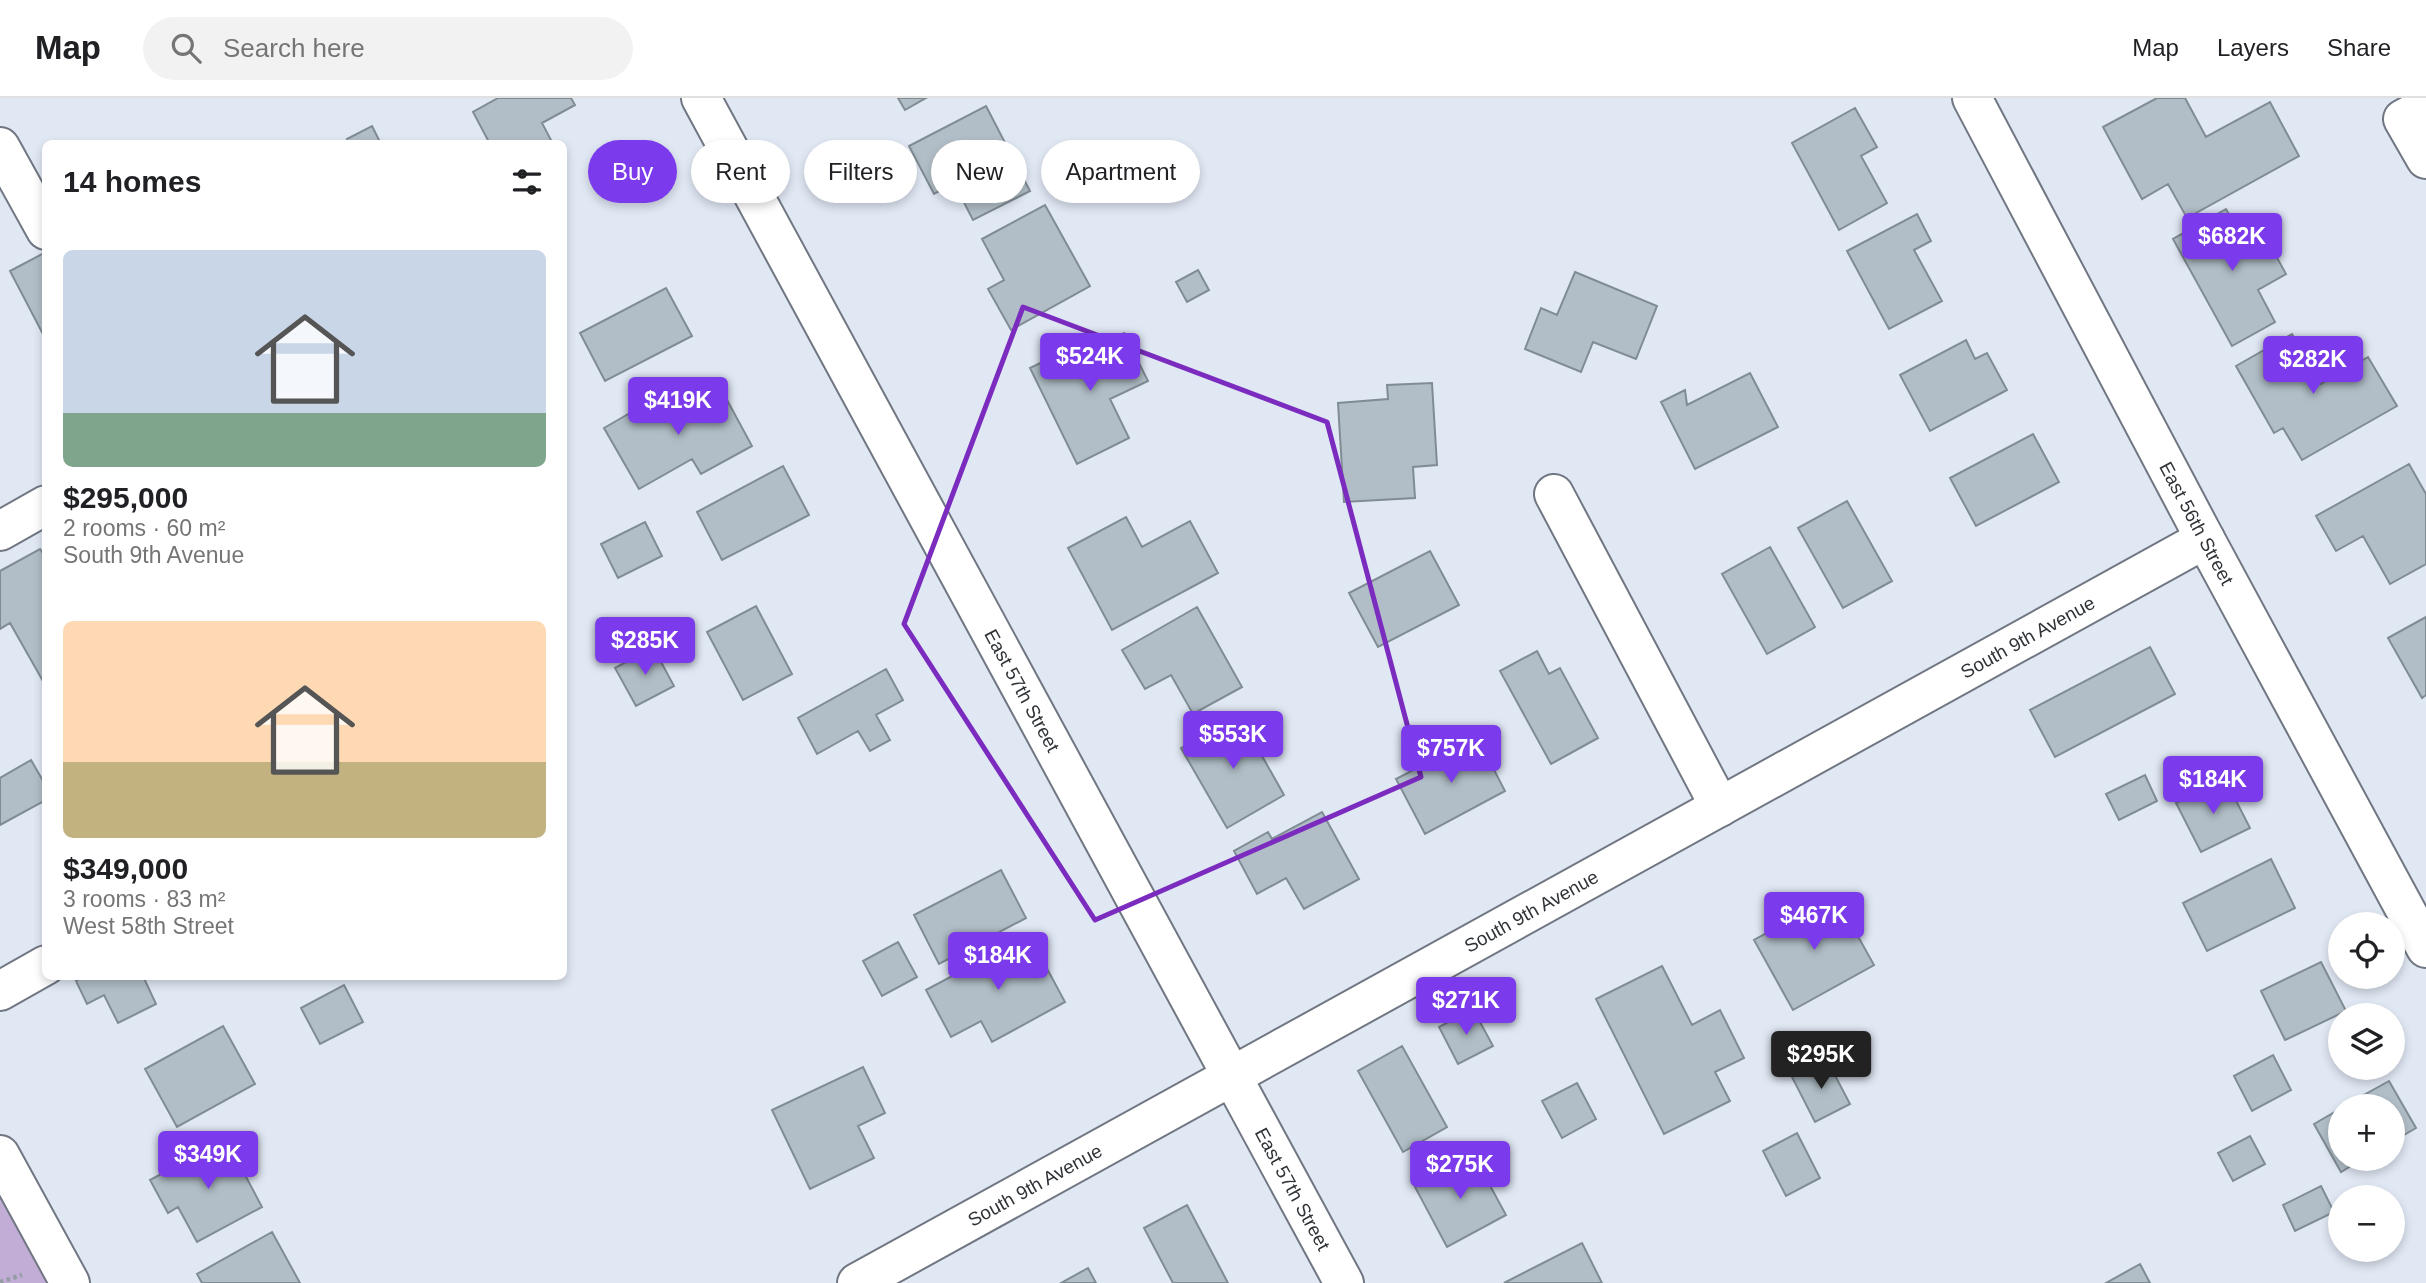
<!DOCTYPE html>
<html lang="en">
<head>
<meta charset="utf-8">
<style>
	body { margin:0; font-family:Arial,sans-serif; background:#f2f2f2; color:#202124; height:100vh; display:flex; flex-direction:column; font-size:26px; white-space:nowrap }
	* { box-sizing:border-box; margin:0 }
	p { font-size:23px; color:#757577 }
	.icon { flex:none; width:38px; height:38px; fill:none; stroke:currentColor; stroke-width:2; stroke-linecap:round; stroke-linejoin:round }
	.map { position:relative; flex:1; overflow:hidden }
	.sheet { position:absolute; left:42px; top:42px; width:525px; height:840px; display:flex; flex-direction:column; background:#fff; border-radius:10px; box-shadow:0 4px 10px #0003 }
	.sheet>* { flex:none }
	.guide { position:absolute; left:588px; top:42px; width:665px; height:63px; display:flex; gap:14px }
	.controls { position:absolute; left:2328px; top:814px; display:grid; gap:14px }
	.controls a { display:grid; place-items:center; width:77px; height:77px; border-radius:50%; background:#fff; box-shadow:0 4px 10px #0003; font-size:35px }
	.price { position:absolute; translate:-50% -60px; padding:0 16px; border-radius:7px; background:#7c3aed; color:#fff; font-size:23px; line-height:46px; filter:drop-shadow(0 2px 4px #0008) }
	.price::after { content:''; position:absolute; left:50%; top:42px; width:21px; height:16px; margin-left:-10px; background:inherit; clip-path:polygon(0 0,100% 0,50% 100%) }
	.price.active { background:#222; color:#fff }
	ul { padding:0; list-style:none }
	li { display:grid; align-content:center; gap:14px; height:371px; padding:0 21px }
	li span { display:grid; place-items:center; height:217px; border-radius:10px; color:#555 }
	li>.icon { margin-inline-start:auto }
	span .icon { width:126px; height:126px; fill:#fffc; stroke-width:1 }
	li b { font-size:30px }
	h2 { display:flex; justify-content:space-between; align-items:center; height:84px; padding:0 21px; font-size:30px }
	.pill { padding:0 24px; border-radius:32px; background:#fff; box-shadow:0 4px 10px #0003; font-size:24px; line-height:63px }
	.pill.active { background:#7c3aed; color:#fff }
	header { display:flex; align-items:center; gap:42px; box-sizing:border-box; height:98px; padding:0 35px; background:#fff; border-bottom:2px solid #e0e0e0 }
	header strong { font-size:33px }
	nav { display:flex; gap:38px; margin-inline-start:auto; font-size:24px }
	.search { width:490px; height:63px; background:#f2f2f2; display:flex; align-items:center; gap:18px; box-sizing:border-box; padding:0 24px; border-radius:38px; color:#757577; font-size:26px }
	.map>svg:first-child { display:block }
	.green { fill:#c2add7 }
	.building { fill:#b1bec7; stroke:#808c94; stroke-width:2 }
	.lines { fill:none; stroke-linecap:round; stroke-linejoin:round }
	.minor-casing { stroke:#707782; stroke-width:42 }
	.path { stroke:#969ca5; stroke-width:4.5; stroke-dasharray:3.5 3.5; stroke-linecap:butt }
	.minor { stroke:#fff; stroke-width:38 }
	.marked { fill:none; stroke:#7b2cbf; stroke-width:5; stroke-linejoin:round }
	.labels { text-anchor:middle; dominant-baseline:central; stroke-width:7; stroke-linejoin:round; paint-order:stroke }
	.street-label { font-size:19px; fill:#2f3337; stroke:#eff5ff }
</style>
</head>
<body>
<header>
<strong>Map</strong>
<div class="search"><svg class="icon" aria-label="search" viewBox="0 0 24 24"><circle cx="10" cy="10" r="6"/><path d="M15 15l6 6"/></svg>Search here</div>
<nav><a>Map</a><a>Layers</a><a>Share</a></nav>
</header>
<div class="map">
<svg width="2426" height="1185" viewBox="0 0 2426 1185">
	<rect width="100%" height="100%" fill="#e0e8f4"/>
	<path class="green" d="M0,1092l51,93h-51z"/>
	<path class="building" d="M498,0h73l4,7 -33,18 11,21h-63l-17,-32z
		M898,0h28l-21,12z
		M2157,0h28l21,39 64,-35 29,54 -112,62 -19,-34 -26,15 -39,-72z
		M986,8l44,85 -57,29 -19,-37 -20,11 -25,-48z
		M1855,10l22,39 -16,9 26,47 -48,27 -47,-87z
		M372,28l9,18h-31l-3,-5z
		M1045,107l45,81 -79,44 -23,-41 16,-9 -22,-41z
		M2226,111l13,24 19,-10 28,51 -28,16 17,32 -43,24 -59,-107z
		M1917,116l14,27 -17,9 28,51 -53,28 -42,-78z
		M46,154v86h-1l-35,-67z
		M1198,172l11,20 -22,12 -11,-20z
		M1575,174l82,34 -21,53 -43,-17 -12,30 -56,-23 16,-41 16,7z
		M666,190l26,48 -87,45 -25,-48z
		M1124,235l24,48 -38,18 19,39 -52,26 -47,-96 50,-24 4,8z
		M2292,236l29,50 47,-27 29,49 -95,54 -19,-32 -9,5 -38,-67z
		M1966,242l9,19 12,-6 20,37 -77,41 -30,-56z
		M1750,275l28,54 -83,42 -34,-67 24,-12 2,15z
		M1432,285l5,82 -24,2 2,31 -71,4 -6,-99 50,-4 -1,-14z
		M720,289l32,59 -51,28 -9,-15 -53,30 -35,-61 57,-33 11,19z
		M2033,336l26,48 -83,44 -26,-48z
		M2409,366l17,30v70l-36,20 -27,-48 -27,15 -20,-35z
		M783,368l26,49 -87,45 -25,-48z
		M1847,403l45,80 -49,27 -45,-80z
		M1126,419l16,30 48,-26 28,52 -106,57 -44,-82z
		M645,424l17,34 -44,22 -17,-34z
		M1770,449l45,80 -48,27 -45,-80z
		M40,451l6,9v124l-2,1 -34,-60 -10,6v-58z
		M1430,453l29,54 -81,42 -29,-54z
		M756,508l36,68 -49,26 -36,-68z
		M1197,509l45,80 -49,27 -22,-39 -26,14 -23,-39z
		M2426,519v78l-4,3 -34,-60z
		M653,549l21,39 -38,20 -21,-38z
		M2150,549l25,47 -120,63 -25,-47z
		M1537,553l12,23 11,-6 38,70 -47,26 -51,-93z
		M886,571l17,31 -27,15 14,25 -20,11 -12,-20 -41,23 -19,-36z
		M1239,617l45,80 -57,33 -46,-80z
		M1477,639l28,54 -80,43 -29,-55z
		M31,662l15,26v14l-46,25v-47z
		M2145,677l12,26 -38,19 -13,-26z
		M2225,681l25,49 -49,24 -25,-49z
		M1322,714l37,67 -55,30 -18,-31 -29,16 -23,-43 34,-19 4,7z
		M2271,761l24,49 -88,43 -24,-48z
		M1001,772l25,48 -87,46 -25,-49z
		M1835,797l39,70 -81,45 -39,-70z
		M1029,837l36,67 -73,40 -11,-21 -30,16 -25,-47z
		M898,844l19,35 -35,19 -19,-35z
		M2321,864l25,49 -61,29 -24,-49z
		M1662,868l30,59 28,-15 24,48 -29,14 15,29 -66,33 -68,-135z
		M85,878h58l13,28 -38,19 -14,-28 -17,9 -11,-23z
		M344,887l19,37 -43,22 -19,-36z
		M1473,911l20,37 -35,18 -19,-37z
		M223,928l32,58 -78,43 -32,-58z
		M1402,948l45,81 -44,25 -45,-81z
		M2273,957l18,35 -39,21 -18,-35z
		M1827,962l23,44 -35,18 -23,-45z
		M863,969l22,46 -27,13 16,32 -64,31 -38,-79z
		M2389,983l27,47 -24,14v-36h-48z
		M1577,985l19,36 -34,19 -20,-37z
		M2340,1011v49h24l-23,14 -27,-48z
		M1797,1035l23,45 -34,18 -23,-45z
		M2250,1038l15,28 -32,17 -15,-28z
		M226,1041l36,68 -65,35 -19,-35 -10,6 -18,-33z
		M1474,1058l32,59 -59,32 -32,-60z
		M2321,1088l13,26 -39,19 -12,-26z
		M1187,1107l41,78h-55l-29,-55z
		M272,1134l28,51h-98l-5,-9z
		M1582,1145l20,40h-98z
		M2140,1166l10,19h-44z
		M1088,1170l8,15h-35z"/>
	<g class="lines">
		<defs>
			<g id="minor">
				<path id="s1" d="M701,0l643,1185"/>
				<path id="s2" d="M1972,0l233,441 221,409"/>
				<path d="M2426,9l-23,12 23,40"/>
				<path d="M0,49l46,83"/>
				<path d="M1554,396l166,313"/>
				<path d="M0,433l46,-26"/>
				<path d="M0,893l46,-26"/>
				<path d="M0,1057l70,128"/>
				<path id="s3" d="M857,1185l1348,-744"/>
			</g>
		</defs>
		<use href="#minor" class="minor-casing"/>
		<path class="path" d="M0,1184l22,-7"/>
		<use href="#minor" class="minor"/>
	</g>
	<path class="marked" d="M1023,209l304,115 94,355 -326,143 -191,-296z"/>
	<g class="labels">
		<g class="street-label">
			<text stroke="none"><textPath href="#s2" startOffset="481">East 56th Street</textPath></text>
			<text stroke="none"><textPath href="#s3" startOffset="1337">South 9th Avenue</textPath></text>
			<text stroke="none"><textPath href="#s1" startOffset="674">East 57th Street</textPath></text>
			<text stroke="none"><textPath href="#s3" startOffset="770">South 9th Avenue</textPath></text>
			<text stroke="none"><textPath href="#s3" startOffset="203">South 9th Avenue</textPath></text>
			<text stroke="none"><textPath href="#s1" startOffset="1241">East 57th Street</textPath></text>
		</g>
	</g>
</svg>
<div class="controls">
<a><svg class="icon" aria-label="locate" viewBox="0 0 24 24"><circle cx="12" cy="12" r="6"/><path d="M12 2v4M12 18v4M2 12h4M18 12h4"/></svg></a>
<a><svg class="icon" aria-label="layers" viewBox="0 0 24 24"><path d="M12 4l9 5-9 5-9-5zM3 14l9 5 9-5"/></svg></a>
<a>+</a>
<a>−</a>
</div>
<b class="price" style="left:2232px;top:175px">$682K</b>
<b class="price" style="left:1090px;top:295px">$524K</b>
<b class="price" style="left:2313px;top:298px">$282K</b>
<b class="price" style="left:678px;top:339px">$419K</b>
<b class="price" style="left:645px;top:579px">$285K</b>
<b class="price" style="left:1233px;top:673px">$553K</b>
<b class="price" style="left:1451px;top:687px">$757K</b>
<b class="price" style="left:2213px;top:718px">$184K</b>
<b class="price" style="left:1814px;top:854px">$467K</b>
<b class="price" style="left:998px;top:894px">$184K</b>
<b class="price" style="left:1466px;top:939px">$271K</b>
<b class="price active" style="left:1821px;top:993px">$295K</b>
<b class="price" style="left:208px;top:1093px">$349K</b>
<b class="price" style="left:1460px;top:1103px">$275K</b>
<div class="guide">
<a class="pill active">Buy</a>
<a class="pill">Rent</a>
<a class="pill">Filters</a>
<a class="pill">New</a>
<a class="pill">Apartment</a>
</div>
<section class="sheet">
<h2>14 homes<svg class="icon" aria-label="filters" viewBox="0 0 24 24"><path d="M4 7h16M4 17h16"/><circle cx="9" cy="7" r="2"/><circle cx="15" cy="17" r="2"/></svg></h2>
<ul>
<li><span style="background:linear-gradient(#c9d6e8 75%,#7fa58c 0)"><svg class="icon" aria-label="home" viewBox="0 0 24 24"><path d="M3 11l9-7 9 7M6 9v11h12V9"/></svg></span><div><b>$295,000</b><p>2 rooms · 60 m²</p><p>South 9th Avenue</p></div></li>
<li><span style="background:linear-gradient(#ffd9b3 65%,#c2b280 0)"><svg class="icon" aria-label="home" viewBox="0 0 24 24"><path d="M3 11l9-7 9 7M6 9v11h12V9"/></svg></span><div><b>$349,000</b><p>3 rooms · 83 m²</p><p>West 58th Street</p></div></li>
</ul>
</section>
</div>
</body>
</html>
